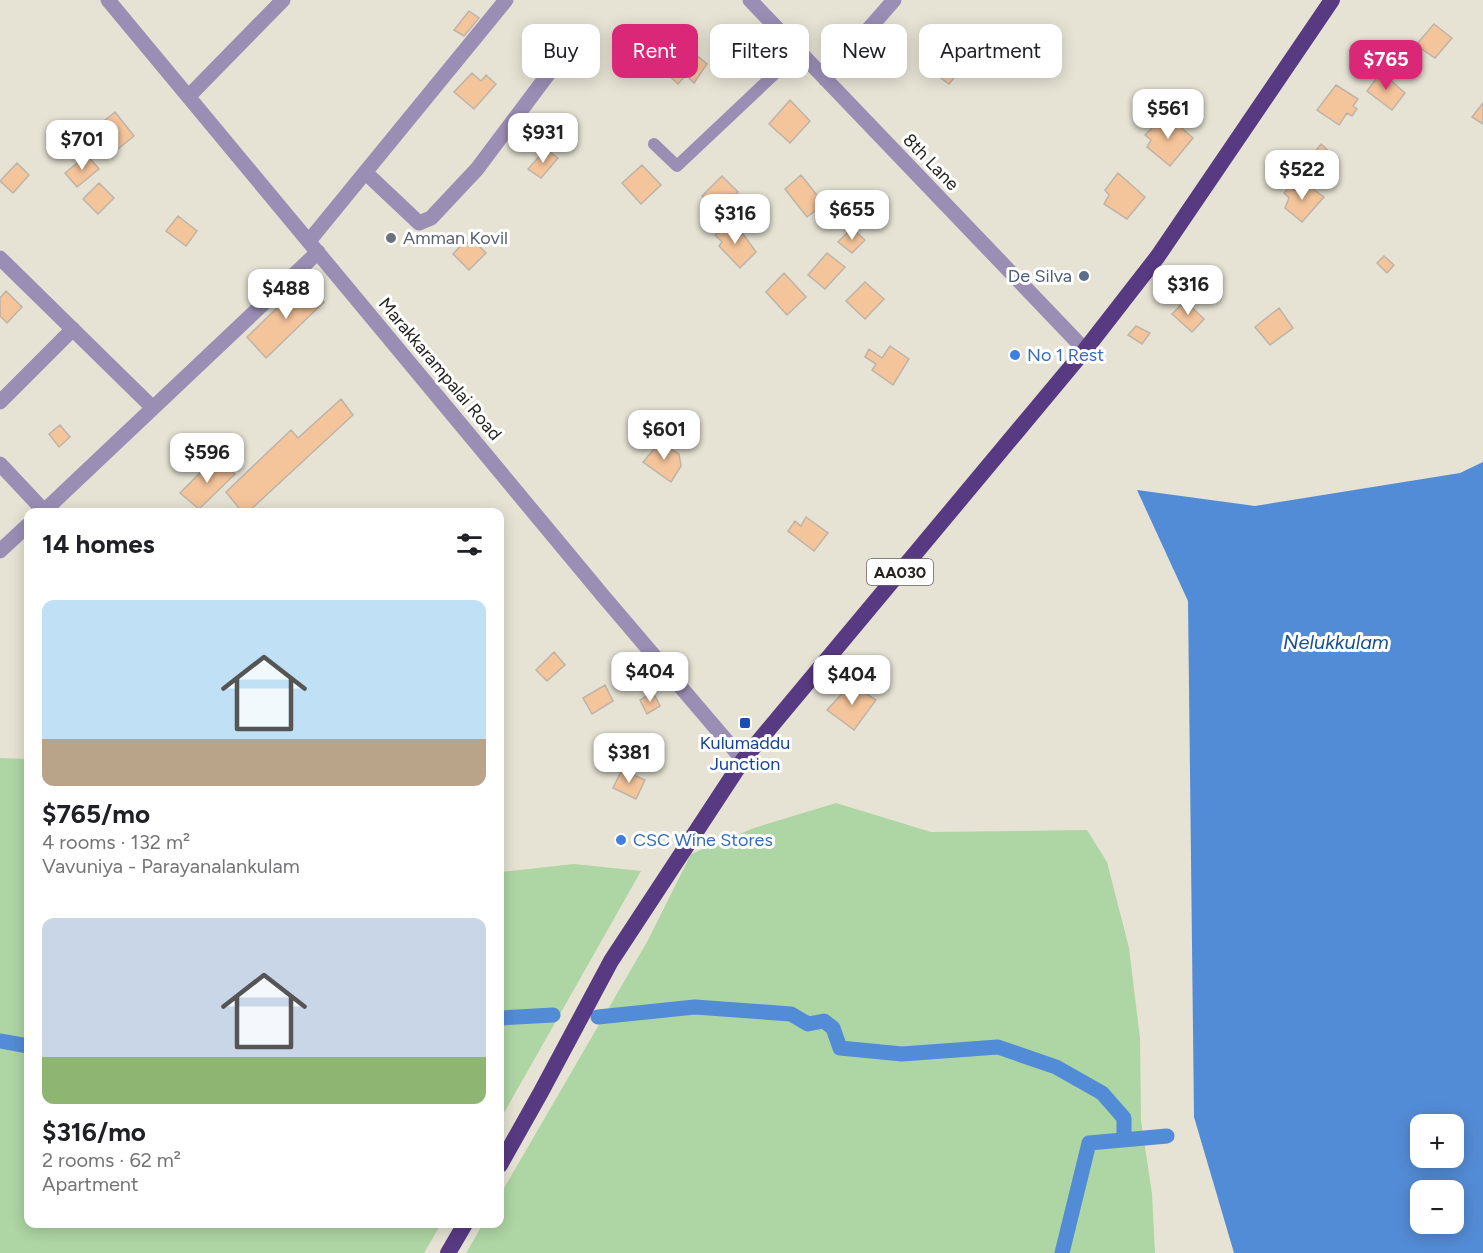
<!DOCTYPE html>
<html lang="en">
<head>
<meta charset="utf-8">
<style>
	body { margin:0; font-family:Figtree,sans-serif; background:#f2f2f2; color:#202124; height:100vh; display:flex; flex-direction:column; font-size:22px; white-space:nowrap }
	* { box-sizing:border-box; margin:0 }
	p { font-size:20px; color:#757577 }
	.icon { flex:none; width:33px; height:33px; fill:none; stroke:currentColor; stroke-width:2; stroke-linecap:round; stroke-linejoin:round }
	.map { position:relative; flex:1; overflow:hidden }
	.details { position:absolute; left:24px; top:508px; width:480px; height:720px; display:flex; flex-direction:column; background:#fff; border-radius:12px; box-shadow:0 3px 15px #0003 }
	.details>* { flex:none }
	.top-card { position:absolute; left:522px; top:24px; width:570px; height:54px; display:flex; gap:12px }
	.buttons { position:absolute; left:1410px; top:1114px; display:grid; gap:12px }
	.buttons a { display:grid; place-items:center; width:54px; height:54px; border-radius:12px; background:#fff; box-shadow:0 3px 15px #0003; font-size:30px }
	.price { position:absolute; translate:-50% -51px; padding:0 14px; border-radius:12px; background:#fff; color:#222; font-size:20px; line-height:39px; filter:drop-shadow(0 2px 3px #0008) }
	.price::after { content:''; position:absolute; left:50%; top:36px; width:18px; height:14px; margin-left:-9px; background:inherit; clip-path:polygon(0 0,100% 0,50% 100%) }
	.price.active { background:#db2777; color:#fff }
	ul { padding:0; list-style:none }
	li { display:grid; align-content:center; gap:12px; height:318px; padding:0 18px }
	li span { display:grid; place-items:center; height:186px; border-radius:12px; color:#555 }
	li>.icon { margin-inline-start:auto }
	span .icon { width:108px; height:108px; fill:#fffc; stroke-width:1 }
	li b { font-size:26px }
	h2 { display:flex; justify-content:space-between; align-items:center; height:72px; padding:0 18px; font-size:26px }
	.tag { padding:0 21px; border-radius:12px; background:#fff; box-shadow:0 3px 15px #0003; font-size:21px; line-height:54px }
	.tag.active { background:#db2777; color:#fff }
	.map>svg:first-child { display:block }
	.green { fill:#aed5a4 }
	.water { fill:#538cd6; fill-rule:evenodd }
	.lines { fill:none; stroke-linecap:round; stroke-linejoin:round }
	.canal { stroke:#538cd6; stroke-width:15 }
	.building { fill:#f4c49b; stroke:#beb3a9; stroke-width:1.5 }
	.pedestrian { stroke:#9b8eb5; stroke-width:12 }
	.minor { stroke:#9b8eb5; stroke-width:15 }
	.tertiary { stroke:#9b8eb5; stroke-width:15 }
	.trunk { stroke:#583a82; stroke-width:16 }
	.worship-dot { fill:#6b7280; stroke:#fff; stroke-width:2 }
	.service-dot { fill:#5c6f8a; stroke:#fff; stroke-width:2 }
	.shop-dot { fill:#3f7fe0; stroke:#fff; stroke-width:2 }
	.transit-dot { fill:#1a4fb4; stroke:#fff; stroke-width:2 }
	.labels { text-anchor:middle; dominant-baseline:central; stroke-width:6; stroke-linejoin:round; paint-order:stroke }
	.shield { fill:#fff; stroke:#676662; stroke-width:1.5 }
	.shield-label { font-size:16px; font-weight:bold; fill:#26241f }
	.street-label { font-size:18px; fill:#26241f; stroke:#fff }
	.worship-label { font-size:18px; fill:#5b616d; stroke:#fff; text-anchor:start }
	.service-label { font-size:18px; fill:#4e5e75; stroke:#fff; text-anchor:end }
	.shop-label { font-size:18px; fill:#366cbe; stroke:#fff; text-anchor:start }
	.transit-label { font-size:18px; fill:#164399; stroke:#fff }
	.water-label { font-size:20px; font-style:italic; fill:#175094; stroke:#fff }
</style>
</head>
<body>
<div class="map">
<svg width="1483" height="1253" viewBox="0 0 1483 1253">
	<rect width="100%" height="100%" fill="#e6e3d4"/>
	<path class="green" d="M0,758l28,1v465h413l-17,29h-424z
		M836,803l95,29 156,-2 20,32 22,86 11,90 1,82 11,74 3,59h-689l17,-29h17v-29l147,-253 44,-88 63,-26z
		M574,864l67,7 -141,249v-248z"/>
	<path class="water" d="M1483,462v791h-249l-40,-136 -6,-516 -51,-111 118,16 205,-33zM1420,1125h34v33h-34zM1420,1191h34v33h-34z"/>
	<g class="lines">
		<path class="canal" d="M598,1017l97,-10 96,7 17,10 16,-3 9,7 7,20 62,6 96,-7 58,20 46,26 22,25v21
			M500,1018l53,-3
			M0,1041l28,5
			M1062,1253l27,-110 78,-7"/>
	</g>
	<path class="building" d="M469,11l10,7 -15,18 -10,-6z
		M1434,24l18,14 -17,20 -19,-13z
		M765,36l17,19 -21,19 -18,-17z
		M682,43l25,21 -13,19 -8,-8 -8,9 -17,-16z
		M947,56l15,12 -13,16 -15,-11z
		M1381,72l24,21 -13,17 -25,-19z
		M472,73l9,8 5,-6 10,9 -22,25 -20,-17z
		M1336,85l22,14 -5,7 4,3 -5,7 -5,-3 -8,12 -22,-15z
		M790,100l20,21 -20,22 -21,-19z
		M1483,103v21l-11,-7z
		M115,112l19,24 -21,17 -19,-24z
		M1166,114l27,24 -23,28 -23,-19 4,-7 -6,-5z
		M1321,144l11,10 -17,19 -11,-7z
		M546,149l12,9 -17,20 -13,-9z
		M87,155l12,14 -22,18 -12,-14z
		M17,163l12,12 -16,18 -13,-12z
		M642,165l19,20 -20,19 -19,-21z
		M1118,173l27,24 -18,22 -23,-15 5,-9 -4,-5z
		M801,175l23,29 -17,13 -22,-28z
		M722,176l16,16 -19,20 -17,-16z
		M99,183l15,15 -16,16 -15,-15z
		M1305,183l19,14 -22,25 -17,-14 4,-10 -5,-5 6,-6 6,4z
		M178,216l19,15 -11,15 -20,-15z
		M727,223l6,8 5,-4 18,25 -16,16 -21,-22 3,-4 -7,-7z
		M852,228l13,12 -13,13 -14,-11z
		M473,240l13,13 -17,17 -16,-16 12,-13 4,3z
		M827,253l18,14 -20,22 -17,-14z
		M1384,256l10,9 -7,8 -10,-10z
		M784,273l22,24 -19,18 -21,-23z
		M305,281l19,21 -58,56 -19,-21z
		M865,282l19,17 -19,20 -19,-18z
		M6,291l16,16 -15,16 -7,-7v-18z
		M1185,301l19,18 -12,13 -20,-18z
		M1279,308l14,20 -23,17 -15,-18z
		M1136,326l14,7 -8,11 -14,-9z
		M890,346l19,13 -16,26 -21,-15 4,-6 -11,-7 4,-8 13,9z
		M341,399l12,16 -106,98h-4l-17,-21 65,-62 7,8z
		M60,425l10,12 -11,10 -10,-13z
		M660,442l19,12 2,12 -10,16 -28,-20z
		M221,460l14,14 -36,35 -19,-16 25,-25 5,4z
		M806,517l22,16 -14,18 -26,-20 7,-10 6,5z
		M554,652l11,13 -18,16 -11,-11z
		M851,684l25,16 -22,30 -27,-20z
		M605,685l8,16 -21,13 -9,-16z
		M653,692l7,14 -13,8 -7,-14z
		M622,770l23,10 -9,19 -23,-11z"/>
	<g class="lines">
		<path class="pedestrian" d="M654,144l23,22 122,-115"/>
		<path class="minor" d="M750,0l335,350
			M825,79l69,-79
			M189,96l94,-96
			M366,173l53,50 12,-5 46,-49 87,-116
			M309,241l197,-241
			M0,258l152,149
			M0,402l73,-73
			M0,464l44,47
			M42,513l276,-261
			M0,551l28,-26"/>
		<path class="tertiary" d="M108,0l496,597 139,163"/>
		<path class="trunk" d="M500,1165l41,-73 70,-131 132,-201 342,-410 73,-94 174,-256
			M448,1253l17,-29"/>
	</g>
	<circle class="worship-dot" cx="391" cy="238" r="6"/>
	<circle class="service-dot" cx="1084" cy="276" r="6"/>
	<g class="shop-dot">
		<circle cx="1015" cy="355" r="6"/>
		<circle cx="621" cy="840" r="6"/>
	</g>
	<rect class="transit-dot" x="739" y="717" width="12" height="12" rx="3"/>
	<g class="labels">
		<rect class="shield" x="867" y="559" width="66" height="26" rx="4.5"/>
		<g class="shield-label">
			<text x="900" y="572">AA030</text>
		</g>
		<g class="street-label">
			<text transform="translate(931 162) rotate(46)">8th Lane</text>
			<text transform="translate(440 369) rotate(50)">Marakkarampalai Road</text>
		</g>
		<g class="worship-label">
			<text x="403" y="238">Amman Kovil</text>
		</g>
		<g class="service-label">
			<text x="1072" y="276">De Silva</text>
		</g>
		<g class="shop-label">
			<text x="1027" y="355">No 1 Rest</text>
			<text x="633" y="840">CSC Wine Stores</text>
		</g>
		<g class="transit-label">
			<text x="745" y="743">Kulumaddu<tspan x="745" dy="21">Junction</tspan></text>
		</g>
		<g class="water-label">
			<text x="1336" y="642">Nelukkulam</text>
		</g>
	</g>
</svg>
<div class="buttons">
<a>+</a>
<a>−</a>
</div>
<b class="price active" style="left:1386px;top:91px">$765</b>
<b class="price" style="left:1168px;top:140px">$561</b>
<b class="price" style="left:543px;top:164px">$931</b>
<b class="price" style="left:82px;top:171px">$701</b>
<b class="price" style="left:1302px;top:201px">$522</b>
<b class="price" style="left:852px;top:241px">$655</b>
<b class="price" style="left:735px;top:245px">$316</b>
<b class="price" style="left:1188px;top:316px">$316</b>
<b class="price" style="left:286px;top:320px">$488</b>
<b class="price" style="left:664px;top:461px">$601</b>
<b class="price" style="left:207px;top:484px">$596</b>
<b class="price" style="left:650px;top:703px">$404</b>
<b class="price" style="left:852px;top:706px">$404</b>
<b class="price" style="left:629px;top:784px">$381</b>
<div class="top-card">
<a class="tag">Buy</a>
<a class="tag active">Rent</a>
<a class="tag">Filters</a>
<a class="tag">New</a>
<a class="tag">Apartment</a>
</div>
<section class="details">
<h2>14 homes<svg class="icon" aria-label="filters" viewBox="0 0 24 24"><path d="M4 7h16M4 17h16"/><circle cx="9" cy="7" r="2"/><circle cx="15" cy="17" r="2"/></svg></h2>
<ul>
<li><span style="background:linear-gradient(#bfe0f5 75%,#b9a48a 0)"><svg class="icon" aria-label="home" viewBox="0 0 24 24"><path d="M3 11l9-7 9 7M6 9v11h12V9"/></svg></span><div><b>$765/mo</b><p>4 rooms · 132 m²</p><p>Vavuniya - Parayanalankulam</p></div></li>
<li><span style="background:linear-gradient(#c9d6e8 75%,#8fb573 0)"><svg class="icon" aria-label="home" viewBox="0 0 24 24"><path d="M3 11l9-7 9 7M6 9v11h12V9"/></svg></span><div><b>$316/mo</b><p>2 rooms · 62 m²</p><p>Apartment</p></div></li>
</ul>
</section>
</div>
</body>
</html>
